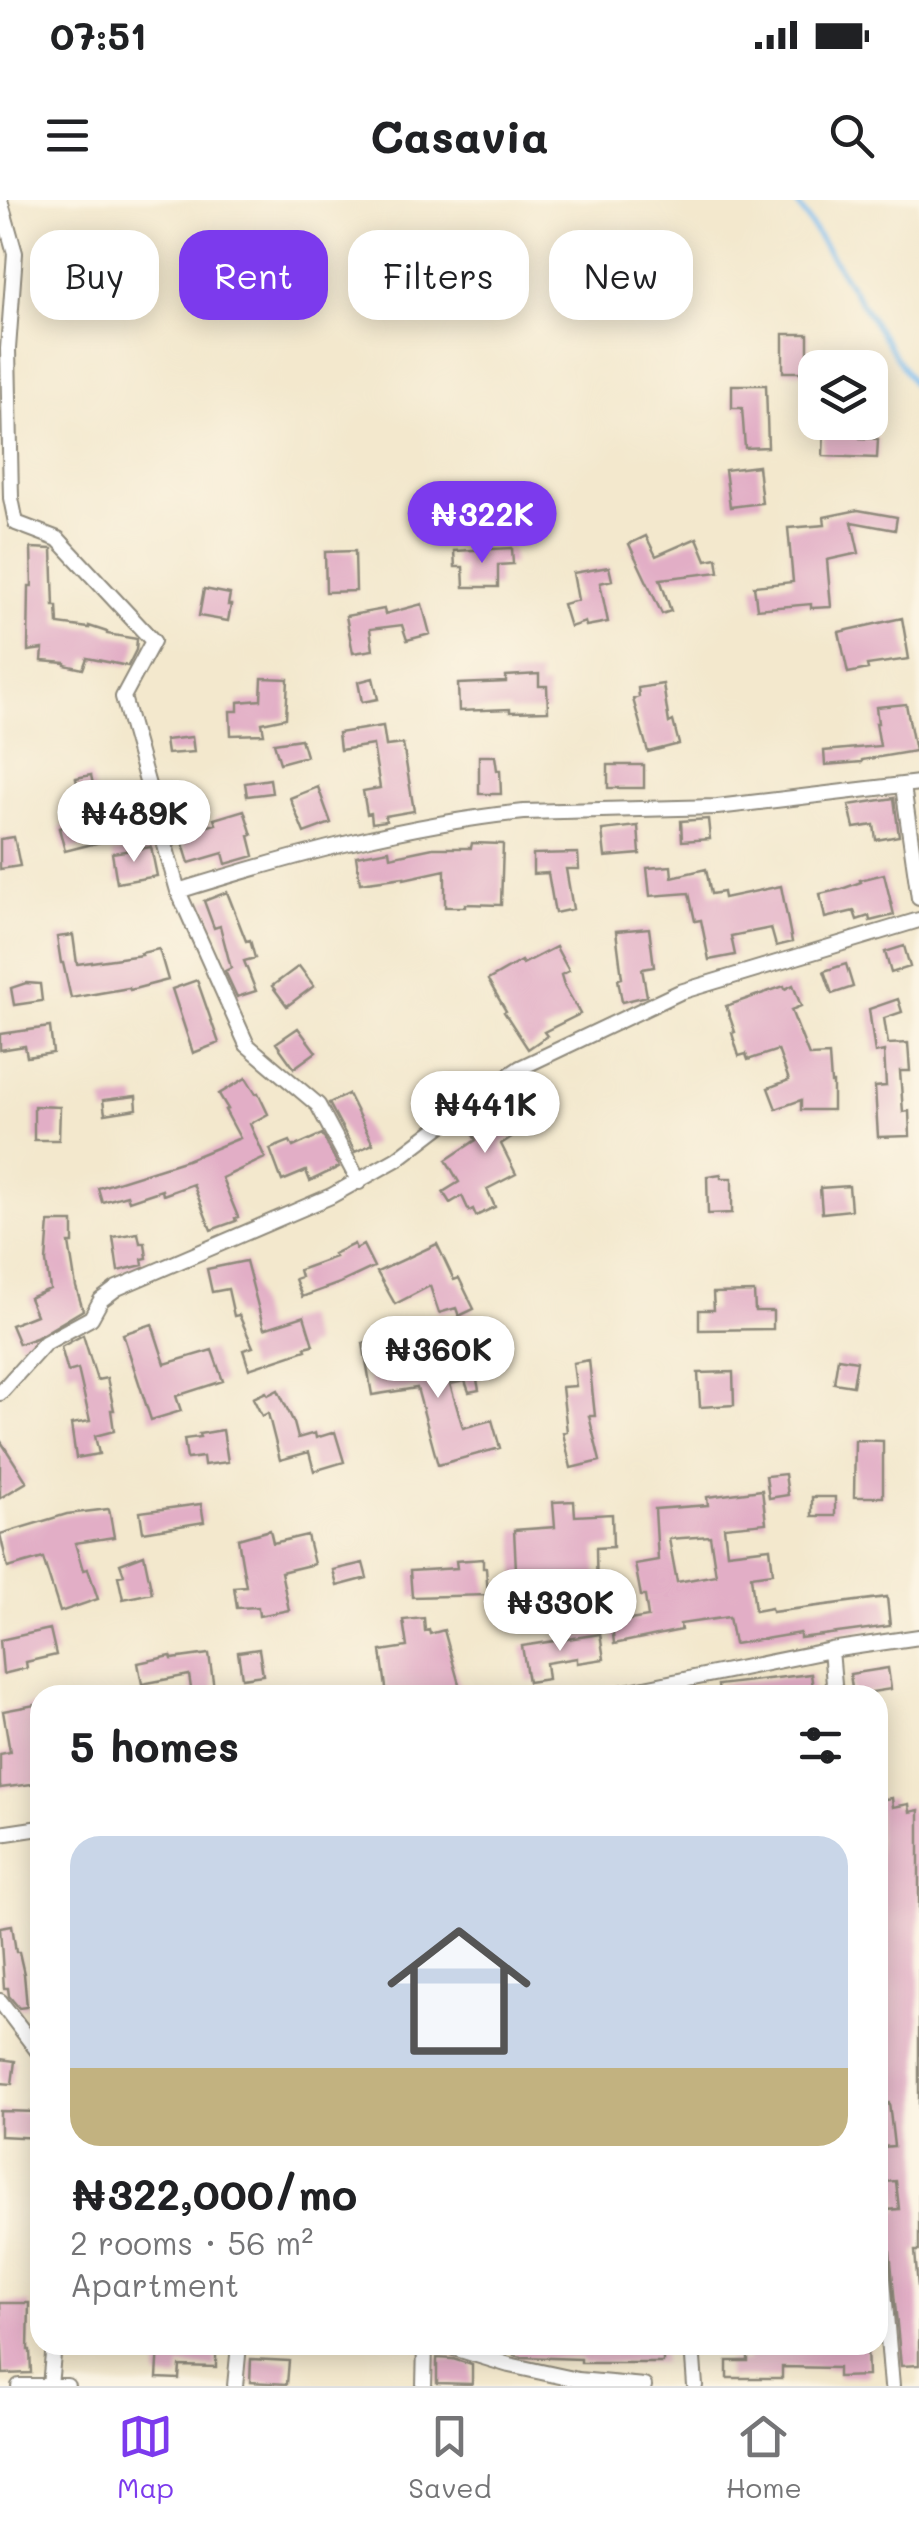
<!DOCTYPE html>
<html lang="en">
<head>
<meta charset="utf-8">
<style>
	body { margin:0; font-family:Mali,sans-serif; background:#f2f2f2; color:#202124; height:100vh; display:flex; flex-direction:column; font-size:38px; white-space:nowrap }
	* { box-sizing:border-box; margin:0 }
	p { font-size:32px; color:#757577 }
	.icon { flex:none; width:55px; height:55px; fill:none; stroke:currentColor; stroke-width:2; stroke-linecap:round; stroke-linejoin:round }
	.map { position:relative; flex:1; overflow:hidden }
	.drawer { position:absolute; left:30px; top:1485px; width:858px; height:670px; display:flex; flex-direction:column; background:#fff; border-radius:30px; box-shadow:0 5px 25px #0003 }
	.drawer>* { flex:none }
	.guide { position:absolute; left:30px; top:30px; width:860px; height:90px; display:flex; gap:20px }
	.fabs { position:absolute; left:798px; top:150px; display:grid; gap:20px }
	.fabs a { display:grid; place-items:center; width:90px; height:90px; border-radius:20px; background:#fff; box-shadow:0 5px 25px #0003; font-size:50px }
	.price { position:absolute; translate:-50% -85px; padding:0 22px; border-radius:35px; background:#fff; color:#222; font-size:32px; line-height:65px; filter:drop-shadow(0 2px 5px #0008) }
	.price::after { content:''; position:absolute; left:50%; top:60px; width:30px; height:22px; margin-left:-15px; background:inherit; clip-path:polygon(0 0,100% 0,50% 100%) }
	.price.selected { background:#7c3aed; color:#fff }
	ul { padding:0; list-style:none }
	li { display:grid; align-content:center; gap:20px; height:530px; padding:0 40px }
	li span { display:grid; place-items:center; height:310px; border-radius:30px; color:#555 }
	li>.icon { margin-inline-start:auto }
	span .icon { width:180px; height:180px; fill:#fffc; stroke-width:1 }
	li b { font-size:42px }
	h2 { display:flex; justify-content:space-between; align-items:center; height:120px; padding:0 40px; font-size:42px }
	.chip { padding:0 35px; border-radius:30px; background:#fff; box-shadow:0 5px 25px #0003; font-size:35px; line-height:90px }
	.chip.selected { background:#7c3aed; color:#fff }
	.status { display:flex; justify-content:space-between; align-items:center; height:70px; padding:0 50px; background:#fff; direction:ltr }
	.status svg { height:28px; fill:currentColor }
	header { display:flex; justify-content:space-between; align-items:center; height:130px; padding:0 40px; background:#fff; font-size:45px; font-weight:700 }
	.dock { display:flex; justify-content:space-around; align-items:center; height:140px; border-top:2px solid #e0e0e0; background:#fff; font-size:28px; color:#757577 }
	.dock a { display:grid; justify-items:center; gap:5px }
	.dock .selected { color:#7c3aed }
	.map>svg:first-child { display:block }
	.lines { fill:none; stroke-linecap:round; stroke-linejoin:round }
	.stream { stroke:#7cbef1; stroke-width:5 }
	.building { fill:#e2aec6; fill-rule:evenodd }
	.street-casing { stroke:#8f8a7c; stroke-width:18 }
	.street { stroke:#fff; stroke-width:14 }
</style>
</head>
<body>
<div class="status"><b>07:51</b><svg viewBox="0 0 49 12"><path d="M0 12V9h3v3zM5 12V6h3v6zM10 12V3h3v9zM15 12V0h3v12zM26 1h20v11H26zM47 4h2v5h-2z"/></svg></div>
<header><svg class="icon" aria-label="menu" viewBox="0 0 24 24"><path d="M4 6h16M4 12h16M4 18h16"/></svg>Casavia<svg class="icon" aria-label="search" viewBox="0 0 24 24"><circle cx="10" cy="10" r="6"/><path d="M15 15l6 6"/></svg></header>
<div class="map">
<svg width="919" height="2186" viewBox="0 0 919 2186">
	<rect width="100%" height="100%" fill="#fcf5e5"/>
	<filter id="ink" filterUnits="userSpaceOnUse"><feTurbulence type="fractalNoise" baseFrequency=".01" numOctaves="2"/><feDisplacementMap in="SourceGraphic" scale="20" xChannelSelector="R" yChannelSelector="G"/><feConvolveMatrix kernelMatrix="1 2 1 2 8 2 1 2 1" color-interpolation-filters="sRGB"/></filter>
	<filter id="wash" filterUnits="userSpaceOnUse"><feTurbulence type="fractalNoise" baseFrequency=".0048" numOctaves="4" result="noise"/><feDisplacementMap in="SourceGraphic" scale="40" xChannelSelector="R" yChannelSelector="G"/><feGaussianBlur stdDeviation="2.25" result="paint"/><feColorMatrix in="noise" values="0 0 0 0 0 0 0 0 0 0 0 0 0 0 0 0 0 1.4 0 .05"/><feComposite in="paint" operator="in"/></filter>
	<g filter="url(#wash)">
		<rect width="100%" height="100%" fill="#f3e8cd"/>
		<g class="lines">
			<path class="stream" d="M795,0l124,193"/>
		</g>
		<g id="blocks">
			<path class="building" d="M783,134h25v38h-25z
				M732,185h34l2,62 -23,1 -3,-40h-10z
				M824,231l36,2v5l18,1 -1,19 -54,-2z
				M758,266l4,37 -32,4 -5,-37z
				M858,310l39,7 -2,13 -43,-8 7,31 -32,7 4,47 -20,1v-4l-54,5 -3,-23 39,-4 -5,-54 37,-3 -1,-8z
				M646,336l10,20 41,-18 9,22 11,-2 2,14 -59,7 11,32 -9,3 -33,-70z
				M31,348l21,1 2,57h3l1,18 31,4v-2l18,6v2l30,5 -1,11 -8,16 -41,-8 -4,11 -18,-4v-2l-23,-2 1,-12 -15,2 1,-65h3z
				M512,348l1,16 -15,1v22h-34l-1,-20h-8l-1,-16z
				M355,351l1,40 -30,1 -1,-40z
				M609,367l3,13 -12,3 8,39 -22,4 -1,-4 -15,5 -7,-23 15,-4 -5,-27z
				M204,389l26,5 -2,11h3l-3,16 -29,-5z
				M422,404l8,30 -23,6 -5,-15 -32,4 3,21 -20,3 -7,-37 38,-7 1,5z
				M902,418l7,41 -42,6 1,4 -20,4 -9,-41z
				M539,474v12h8l1,25 -38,1v-3l-51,2 -1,-27 48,-2v-6z
				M262,478l26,1 -2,39 -24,5 2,11 -33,1 -1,-24h8v-9l23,-2z
				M373,478l5,21 -16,3 -4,-20z
				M663,484l6,39 4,-2 6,23 -31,8 -15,-53 6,-2 -1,-9z
				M906,504l9,47 -53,9v2l-37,3 -1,-14 56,-5 -4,-23h2l-2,-16z
				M383,526l3,20 17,-2 11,67 -29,5 1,5 -14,2 -1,-10 -4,1 -4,-23 17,-3 -7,-43 -33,5 -2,-17z
				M192,537l2,15 -27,2 -2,-14z
				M301,539l5,17 -26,7 -6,-20z
				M479,556h16l2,14h3l1,24h-22z
				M608,565h36v23h-36z
				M91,575l7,34h-3l9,32 -39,10 -6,-23 25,-7 -8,-43z
				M270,579l2,14 -25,3 -2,-13z
				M318,587l13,36 -27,10 -14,-35z
				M894,598l5,38 -23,4 -2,-15 -20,3 -5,-23z
				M244,610l8,25 -3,1 5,20 -28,8 -3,-11 -34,10 -9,-29 36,-10 -2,-5z
				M708,619l2,20 -28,2 -1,-20z
				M638,626l2,28 -35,3 -3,-27z
				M14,637l6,29 -20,3v-30z
				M472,643l31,1 -2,61 -36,-1v3h-20v-37l-41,9v-2l-44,6 -4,-27 33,-6 1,7 43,-9h38z
				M151,647l6,29 -40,7 -5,-30z
				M578,653l1,16h-13l7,40 -18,4 -7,-40 -15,1v-20z
				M671,666l1,11 34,-8 5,25 12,-2 1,6 57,-12 11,56 -16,4 -5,-18 -40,8 4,19 -26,5 -8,-40 -6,1 -6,-28 -39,3 -3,-28z
				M884,674l10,41 -24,6 -1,-5 -12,4 -3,-9 -29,7 -5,-24 22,-5 19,-7 -1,-2z
				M227,692l19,49 4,-1 5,18 -11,3 12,30 -19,6 -12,-26 6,-3 -11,-42 -6,2 -10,-27z
				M649,728l5,39 -12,2 5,27 -25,6 -4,-23 4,-1 -6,-47z
				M73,735l4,29 65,-9 -1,-2 18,-4 9,31 -38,10 -1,-2 -58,10 -8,-35h-2l-4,-26z
				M904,746l6,21 -19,6 -6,-21z
				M556,747l13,24 -8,4 3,10 16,29 -36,18 3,4 -19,13 -24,-37 2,-1 -18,-31 33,-19 2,3z
				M846,764l7,23 -21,7 -8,-23z
				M299,766l15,20 -27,20 -15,-20z
				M197,780l22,63 -26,10 -21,-64z
				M26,783l14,1 2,17 -28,4 -3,-17z
				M793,785l8,21 -10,4 18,46 20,-1 2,28h2v27h-32v-10l-25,9 -8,-21 21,-8 -11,-30 -30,10 -2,-6 -7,2 -7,-23 3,-1 -9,-26 58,-20 1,3z
				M898,799l4,13 -18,6 4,26 20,-1 2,28h-10l3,41 6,-1 1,25 -32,1 -3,-50 11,-1 -2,-35 -9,2 -6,-44z
				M50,827l3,26 -26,4 -2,-11 -25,4v-16z
				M298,828l18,24 -22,16 -18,-25z
				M246,878l10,16 2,-1 10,21 -18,10 15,34 -43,20 16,39 -3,1 1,3 -25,9 -18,-46 -30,11 -1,-5 -33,11 -2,-6 -25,7 -4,-14 89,-28 53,-22 -15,-28 3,-1 -9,-15z
				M514,892l7,11 -9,6 13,19 -24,16 15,30 -29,15 8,18 -19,9 -3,-7 -4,2 -7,-15 -12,7 -7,-11 16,-10 -13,-22 30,-20 -10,-17z
				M348,894l25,50 -18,8 -26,-49z
				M136,896l1,13 -32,5 -2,-14z
				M34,906l26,1 -1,33h-25z
				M322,934l17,33 -29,14 -4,-10 -24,10 -12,-32 20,-8 3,6z
				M721,974v4h11v35l-24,1 -1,-38z
				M849,986l2,24 -29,3 -2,-25z
				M49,1022h24v21h-4l7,44 7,23 -47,28 -17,6 -8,-19 25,-10 -7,-17 21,-9 -4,-27z
				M138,1033l2,10h5l2,15 -5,1 1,6 -25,6 -5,-34z
				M354,1044l2,5 7,-4 11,22 -34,16 -38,14 -7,-18 6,-2 -2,-7 36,-13 -2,-3z
				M437,1044l17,36 5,-2 15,31 -15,7 -3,-8 -17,5 -9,-27 -35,18 -18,-32z
				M246,1061l18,68 40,-13 9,29 -8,2 1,3 -57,19 -6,-19 10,-3 -14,-32 -5,1 -6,-27 -16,3 -5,-23z
				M754,1092l1,19h18v18l-74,1v-20h15l-1,-17z
				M152,1124l13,40 47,-14 11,31 -47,15 5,15 -30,9 -28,-86z
				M83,1135l14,45 10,-2 7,32h-3l3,21 -19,5 4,18 -23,4 -5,-34 19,-3 -12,-52 -10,3 -7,-25z
				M469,1140l10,50 -10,2 -4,-11 -15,3 13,44 29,-8 8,28 -62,17 -21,-77 -45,7 -9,-52 7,-1 9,25 28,-7 2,10 49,-14 -3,-12z
				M838,1158l19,3 -4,25 -19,-3z
				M589,1160l6,56h-6l11,45 -29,7 -8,-35 4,-1 -5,-45 14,-1 -3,-23z
				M733,1172l1,33 -34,2 -2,-34z
				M278,1190l16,33 4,15 17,-5 1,5 19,-6 9,30 -30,9 -5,-19 -29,8 -12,-47 -6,3 -9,-18 13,-6 2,3z
				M223,1230l5,32 -24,3 -1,-8 -16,2 -3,-20 16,-2 -1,-3z
				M0,1240l27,42 -27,16z
				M855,1240l28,1v56h-29z
				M785,1274l3,21 -19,3 -3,-22z
				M762,1290l4,33 -42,4 3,26 43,-5 3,25 -22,3 4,35 16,-3 1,4 115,-15 3,29 -90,12v-5l-66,11 -5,-27 -49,7 1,6 -67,14 -2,-21 36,-6 -3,-21h-4l-6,-32 23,-4 -3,-51 53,-4 -1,-8zM710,1336l6,39 -39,7 -8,-43z
				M812,1297h23v19h-23z
				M574,1301l1,15 37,-2 1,33 -17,1 1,53 -81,10 -1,-21h2l-3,-60 41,-3 -2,-25z
				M201,1304l3,18 -61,10 -3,-20z
				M109,1309l5,28 -39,6 8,27 5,-1 10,30 -38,13 -17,-54 -35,10 -8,-34 67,-20z
				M270,1330l3,13 34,-8 7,29 -33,8 8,38 -30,6 -1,-9 -21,1 -3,-21 12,-1 -8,-47z
				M144,1355l8,38 -29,6 -5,-23 6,-1 -4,-11z
				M483,1359v9h3l2,27 -76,2 -2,-26 47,-3 -1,-7z
				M363,1363l4,15 -30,8 -4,-16z
				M424,1418l1,13 4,-1 1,4 14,-4 18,65h-75l-6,-44 26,-4 -4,-27z
				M50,1429l6,26 -30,7 1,6 -24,6 -3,-34z
				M600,1434l4,25 -27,4v-5l-31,5 2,16 -20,3 -6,-36z
				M259,1449l4,26 -21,3 -4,-26z
				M209,1454l6,41h-23l-3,-20 -47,9 -4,-21 33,-7 1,3z
				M888,1468l3,21 -38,6 -3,-21z
				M811,1474l3,21h-20v-3l-25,3h-50l-1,-10z
				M40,1504v79l-40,5v-34l10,-2 -7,-41z
				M892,1598l1,9 16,-3 1,8 9,-2v441h-4l4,50v64l-18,1 -15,-156 13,-1 -3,-28 -12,1 -2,-35 12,-1 -5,-43 -11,1v-22h3l-3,-93h3l-1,-91h-2v-98z
				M12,1725l4,27h3l5,22 3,33 -8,1 -10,-12 -1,-8h-4l-4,-61z
				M0,1859l15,2 -3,23 -12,-1z
				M0,1911l40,1v26l-40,-2z
				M0,2103h29l-1,47h2l1,23 -28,1z
				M159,2145h57v22l-36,-1 -1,13 -22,-1z
				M515,2145h148v18h-82v-4l-59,-2 -8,-2z
				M748,2145h119l1,31 -30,1v-9l-56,-1v11h-55v-17h21z
				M437,2158l16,1 19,6v19l-35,-1z
				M251,2159l38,2 -2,23 -37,-2z"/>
		</g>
	</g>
	<g filter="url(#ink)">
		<use href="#blocks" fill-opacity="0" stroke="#8f8a7c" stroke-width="2.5"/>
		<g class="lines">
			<defs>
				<path id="street" d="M0,0l15,53 -7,96 3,149 5,25 42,16 95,102 -30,56 55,194 69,154 71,60 41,77
					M903,586l16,112
					M178,691c113,-35 228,-67 346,-79l193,-5 202,-24
					M0,1193l45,-50 46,-25 10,-18 16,-12 214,-92 66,-37 93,-71 30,-20 160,-76 239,-72
					M831,1450l4,45
					M610,1495l221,-45 88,-13
					M0,1634l40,-6
					M0,1801l40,53
					M878,2019l14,167
					M444,2145l65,20 69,15 66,6
					M692,2145l3,41
					M50,2185l4,-40
					M19,2186h48
					M235,2186l4,-41
					M424,2186l1,-41"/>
			</defs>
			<use href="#street" class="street-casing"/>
			<use href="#street" class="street"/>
		</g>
	</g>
</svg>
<div class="fabs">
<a><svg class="icon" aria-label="layers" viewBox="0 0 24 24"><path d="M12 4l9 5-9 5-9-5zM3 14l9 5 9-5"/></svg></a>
</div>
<b class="price selected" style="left:482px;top:366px">₦322K</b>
<b class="price" style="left:134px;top:665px">₦489K</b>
<b class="price" style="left:485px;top:956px">₦441K</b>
<b class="price" style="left:438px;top:1201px">₦360K</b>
<b class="price" style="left:560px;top:1454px">₦330K</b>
<div class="guide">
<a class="chip">Buy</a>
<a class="chip selected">Rent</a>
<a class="chip">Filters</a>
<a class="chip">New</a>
</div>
<section class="drawer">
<h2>5 homes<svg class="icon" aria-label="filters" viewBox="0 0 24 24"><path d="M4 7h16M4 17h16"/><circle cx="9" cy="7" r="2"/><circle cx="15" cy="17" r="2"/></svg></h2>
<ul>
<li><span style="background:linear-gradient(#c9d6e8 75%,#c2b280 0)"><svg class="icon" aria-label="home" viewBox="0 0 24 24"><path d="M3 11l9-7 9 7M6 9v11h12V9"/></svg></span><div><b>₦322,000/mo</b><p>2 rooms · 56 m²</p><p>Apartment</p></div></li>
</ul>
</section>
</div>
<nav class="dock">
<a class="selected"><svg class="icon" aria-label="map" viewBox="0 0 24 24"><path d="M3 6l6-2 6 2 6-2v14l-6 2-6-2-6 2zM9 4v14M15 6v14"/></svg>Map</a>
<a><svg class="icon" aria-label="saved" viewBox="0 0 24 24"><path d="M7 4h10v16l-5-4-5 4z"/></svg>Saved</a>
<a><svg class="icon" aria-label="home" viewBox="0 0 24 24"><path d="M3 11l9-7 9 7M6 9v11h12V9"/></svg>Home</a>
</nav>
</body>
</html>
